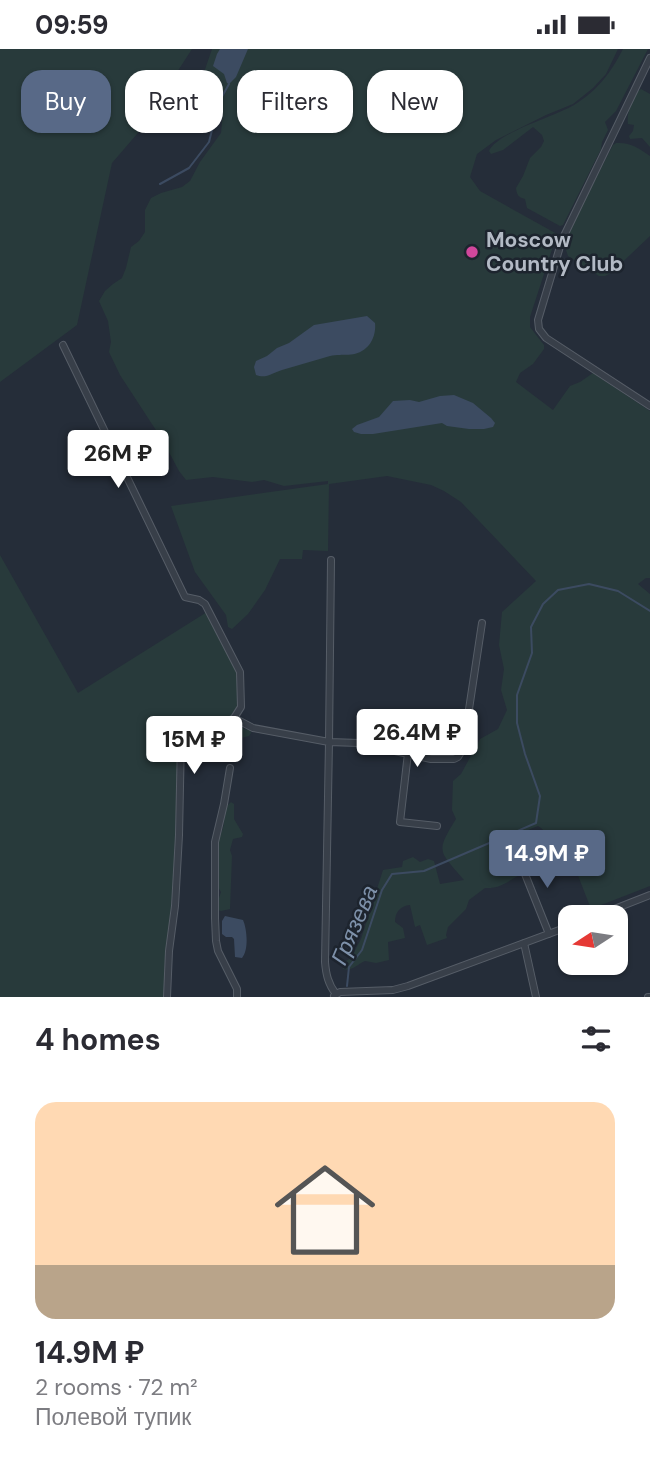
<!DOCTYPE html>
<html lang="en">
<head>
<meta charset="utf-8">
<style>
	body { margin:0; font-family:"DM Sans",sans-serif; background:#f2f2f3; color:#2b2b33; height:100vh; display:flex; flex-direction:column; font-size:26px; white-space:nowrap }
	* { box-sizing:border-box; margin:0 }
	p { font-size:23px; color:#7c7c81 }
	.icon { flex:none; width:38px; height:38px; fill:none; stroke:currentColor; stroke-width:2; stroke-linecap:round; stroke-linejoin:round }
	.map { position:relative; height:948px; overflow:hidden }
	.drawer { display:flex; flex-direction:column; background:#fff; flex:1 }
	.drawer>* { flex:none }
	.banner { position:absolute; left:21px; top:21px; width:609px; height:63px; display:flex; gap:14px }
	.needle { width:46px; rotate:258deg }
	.buttons { position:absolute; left:558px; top:856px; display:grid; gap:14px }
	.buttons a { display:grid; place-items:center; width:70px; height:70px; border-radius:14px; background:#fff; box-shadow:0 2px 5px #0004; font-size:35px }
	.price { position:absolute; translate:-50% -60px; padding:0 16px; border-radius:7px; background:#fff; color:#222; font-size:23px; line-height:46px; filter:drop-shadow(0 2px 4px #0008) }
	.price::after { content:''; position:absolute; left:50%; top:42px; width:21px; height:16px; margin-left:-10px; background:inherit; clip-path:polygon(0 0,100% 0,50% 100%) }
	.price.on { background:#586987; color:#fff }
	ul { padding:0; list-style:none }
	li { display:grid; align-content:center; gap:14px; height:371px; padding:0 35px }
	li span { display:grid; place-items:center; height:217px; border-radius:21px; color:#555 }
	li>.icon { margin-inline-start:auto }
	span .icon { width:126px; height:126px; fill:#fffc; stroke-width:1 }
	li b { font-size:30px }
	h2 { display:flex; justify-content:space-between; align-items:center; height:84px; padding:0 35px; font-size:30px }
	.tag { padding:0 24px; border-radius:21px; background:#fff; box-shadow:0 2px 5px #0004; font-size:24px; line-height:63px }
	.tag.on { background:#586987; color:#fff }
	.status { display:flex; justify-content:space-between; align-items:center; height:49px; padding:0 35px; background:#fff; direction:ltr }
	.status svg { height:19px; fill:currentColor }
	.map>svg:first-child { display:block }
	.green { fill:#283a3b; fill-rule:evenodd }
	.water { fill:#3c4b61 }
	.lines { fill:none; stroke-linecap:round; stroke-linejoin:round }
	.stream { stroke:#3c4b61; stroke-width:2 }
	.minor-casing { stroke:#565d67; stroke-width:8 }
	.minor { stroke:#383f49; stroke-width:6 }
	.hotel-dot { fill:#d1479c; stroke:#1d242e; stroke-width:2.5 }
	.labels { text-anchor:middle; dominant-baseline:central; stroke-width:5; stroke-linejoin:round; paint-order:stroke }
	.poi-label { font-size:21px; font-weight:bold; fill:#b3bac5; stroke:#1d242e; text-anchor:start }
	.water-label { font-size:23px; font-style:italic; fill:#7e91aa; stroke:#1d242e }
</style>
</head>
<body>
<div class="status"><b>09:59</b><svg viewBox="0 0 49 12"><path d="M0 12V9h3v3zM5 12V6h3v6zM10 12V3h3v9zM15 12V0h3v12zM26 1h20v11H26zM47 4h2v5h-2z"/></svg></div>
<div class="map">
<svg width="650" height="948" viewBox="0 0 650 948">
	<rect width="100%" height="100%" fill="#252d39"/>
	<path class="green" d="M0,0h192l-55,85 -25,29 -35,162 -77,57z
		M212,0h406l-12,25 -13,14 -20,16 -27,11 -50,25 -19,14 -7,23 10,14 77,43 -27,83v10l14,18v4l-11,15 -13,9 -4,9 37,28 17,-24 10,-4 13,-9 57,38v167h-4l-8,6 12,10v292l-59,23 -19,-49 -48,16 -2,-2c-13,6 -21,15 -37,14l-16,12 -3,9 -18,18 -2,8 1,3 -20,7 -7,-20 -5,2 -5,-22c-10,1 -15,7 -15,17l8,6 2,10 -17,4 1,18 -13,3 -11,-2c-9,4 -12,10 -22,8v-6l8,-5 10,-19 22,-69 19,-3 1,-6 10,-4 7,5 8,-3 6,2 6,23 24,-4c-25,-30 -29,-27 -8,-61l-4,-9 1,-29 8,-7 19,-35 18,-10 9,-19 -6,-20 3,-21 -5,-24 3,-33 34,-31 -75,-79 -17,-11 -13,-6 -44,-9 -58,8 -1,67 -25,-1 -1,9h-22l-15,31 -17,24 -16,15 -4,-2 -2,-12 -31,-43 -24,-66 157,-22v-3l-44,5 -20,-6 -12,2 -39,-5 -27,3 -7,-9 -16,-30 -43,-66 -11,-23 2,-10 -3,-21 -9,-20 6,-10 8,-7 9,-6 4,-10 5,-21 8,-6 6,-9v-22l6,-12 10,-5 21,-6 8,-6 10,-19 21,-29 2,-22 -14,-3 -9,-4v-20zM538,777c9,5 14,17 10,26l-31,13 -2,-1c-2,-22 3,-31 23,-38z
		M623,0h25l-32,62 -11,11 3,8 -6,12 -1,7 -38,76 -3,1 -33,-18 -2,-9c-7,-2 -8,-4 -9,-11l7,-12 7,-18 11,-11 3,-6 -2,-6 -9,-8 -30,23 -12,4 -2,-3c9,-19 65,-34 85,-46 24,-15 36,-31 49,-56z
		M641,40l9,5v53l-8,-9 -12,1 -1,-3 4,-5 1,-6 -6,-1c-2,-12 5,-22 10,-33z
		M616,94c14,-1 23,5 34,13v80l-39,37 -6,3h-6l-31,-20 -2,-6 4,-21 43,-84z
		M0,506l78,138 129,-81 31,60v36l-5,8 -8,4 -40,6 -6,10 -6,155 -8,70 -1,36h-164z
		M228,676l8,4 6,-2 2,2 6,1 1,3 -2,3 -28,7 -12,-2 -16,2 -2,-6 2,-5 12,-2 9,4h6l5,-8z
		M231,753l3,2v15l9,15 -1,3 -9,2 -3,11 2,6 -2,53 -9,2 -3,-1 -1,-6 4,-12 -3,-5c-1,-13 -4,-29 -1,-42 2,-7 6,-15 7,-22 1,-9 -1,-14 7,-21z"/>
	<path class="water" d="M220,0h28l-12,28 -7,7 -2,-1 -3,-9 -11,-8 4,-12z
		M367,267l8,7c1,9 -2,19 -9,25 -11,10 -23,5 -36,8 -16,5 -32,9 -48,14 -10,3 -16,9 -26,5l-2,-8 2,-6 11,-5 10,-8 12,-5 25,-18z
		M454,346l19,8 18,15 4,5 -2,4 -9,2h-15l-22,-3 -5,-3 -69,11h-12l-7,-2 -2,-3 5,-4 22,-8 14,-16 17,-1 9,2 21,-6z
		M225,867l18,4c4,9 6,30 -1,38l-7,-1 -1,-18 -2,-2h-6l-4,-3v-13z"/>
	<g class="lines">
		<path class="stream" d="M160,135l29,-16 20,-26 10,-40 10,-18
			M347,937l2,-19 13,-17 20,-60 10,-16 32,-3 112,-48 4,-27 -15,-42 -8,-31v-28l15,-42 -1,-26 12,-23 15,-14 31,-6 29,7 32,20"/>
		<defs>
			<path id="minor" d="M650,9l-88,182 -24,80 1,9 7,9 104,68
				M63,296l122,252 14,3 6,4 35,68 1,35 -7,11 -7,4 -39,6 -4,2 -3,8 -2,97 -4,71 -6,45 -2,46
				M331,511l-2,182 -4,220c1,12 3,22 11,32
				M234,669l19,10 76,14 30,1 72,16h23l4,-2 5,-8 19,-126
				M408,704l-8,69 37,4
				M230,719l-6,36 -9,38v76l1,23 2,10 19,38v8
				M548,798l-26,12 -1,5 28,70
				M594,868l56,-22
				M524,894l12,54
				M334,947l6,-4 53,-2 15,-4 162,-60
				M648,948h2"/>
		</defs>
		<use href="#minor" class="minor-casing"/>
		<use href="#minor" class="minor"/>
	</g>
	<circle class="hotel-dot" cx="472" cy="203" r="7"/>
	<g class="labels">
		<g class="poi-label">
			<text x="486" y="191">Moscow<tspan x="486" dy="24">Country Club</tspan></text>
		</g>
		<g class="water-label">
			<text transform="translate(354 876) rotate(-67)">Грязева</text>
		</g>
	</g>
</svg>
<div class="buttons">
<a><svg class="needle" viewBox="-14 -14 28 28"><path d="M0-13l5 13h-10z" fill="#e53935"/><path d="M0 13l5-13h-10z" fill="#7c7c81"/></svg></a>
</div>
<b class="price" style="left:118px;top:441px">26M ₽</b>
<b class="price" style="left:417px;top:720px">26.4M ₽</b>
<b class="price" style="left:194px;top:727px">15M ₽</b>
<b class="price on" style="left:547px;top:841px">14.9M ₽</b>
<div class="banner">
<a class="tag on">Buy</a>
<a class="tag">Rent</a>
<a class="tag">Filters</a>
<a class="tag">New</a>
</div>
</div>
<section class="drawer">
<h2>4 homes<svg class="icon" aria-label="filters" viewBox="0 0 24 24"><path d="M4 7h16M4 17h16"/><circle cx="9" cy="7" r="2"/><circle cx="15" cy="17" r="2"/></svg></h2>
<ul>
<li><span style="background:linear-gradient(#ffd9b3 75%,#b9a48a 0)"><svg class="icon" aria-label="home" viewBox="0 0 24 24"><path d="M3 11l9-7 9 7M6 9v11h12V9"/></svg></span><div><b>14.9M ₽</b><p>2 rooms · 72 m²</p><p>Полевой тупик</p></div></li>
</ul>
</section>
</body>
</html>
